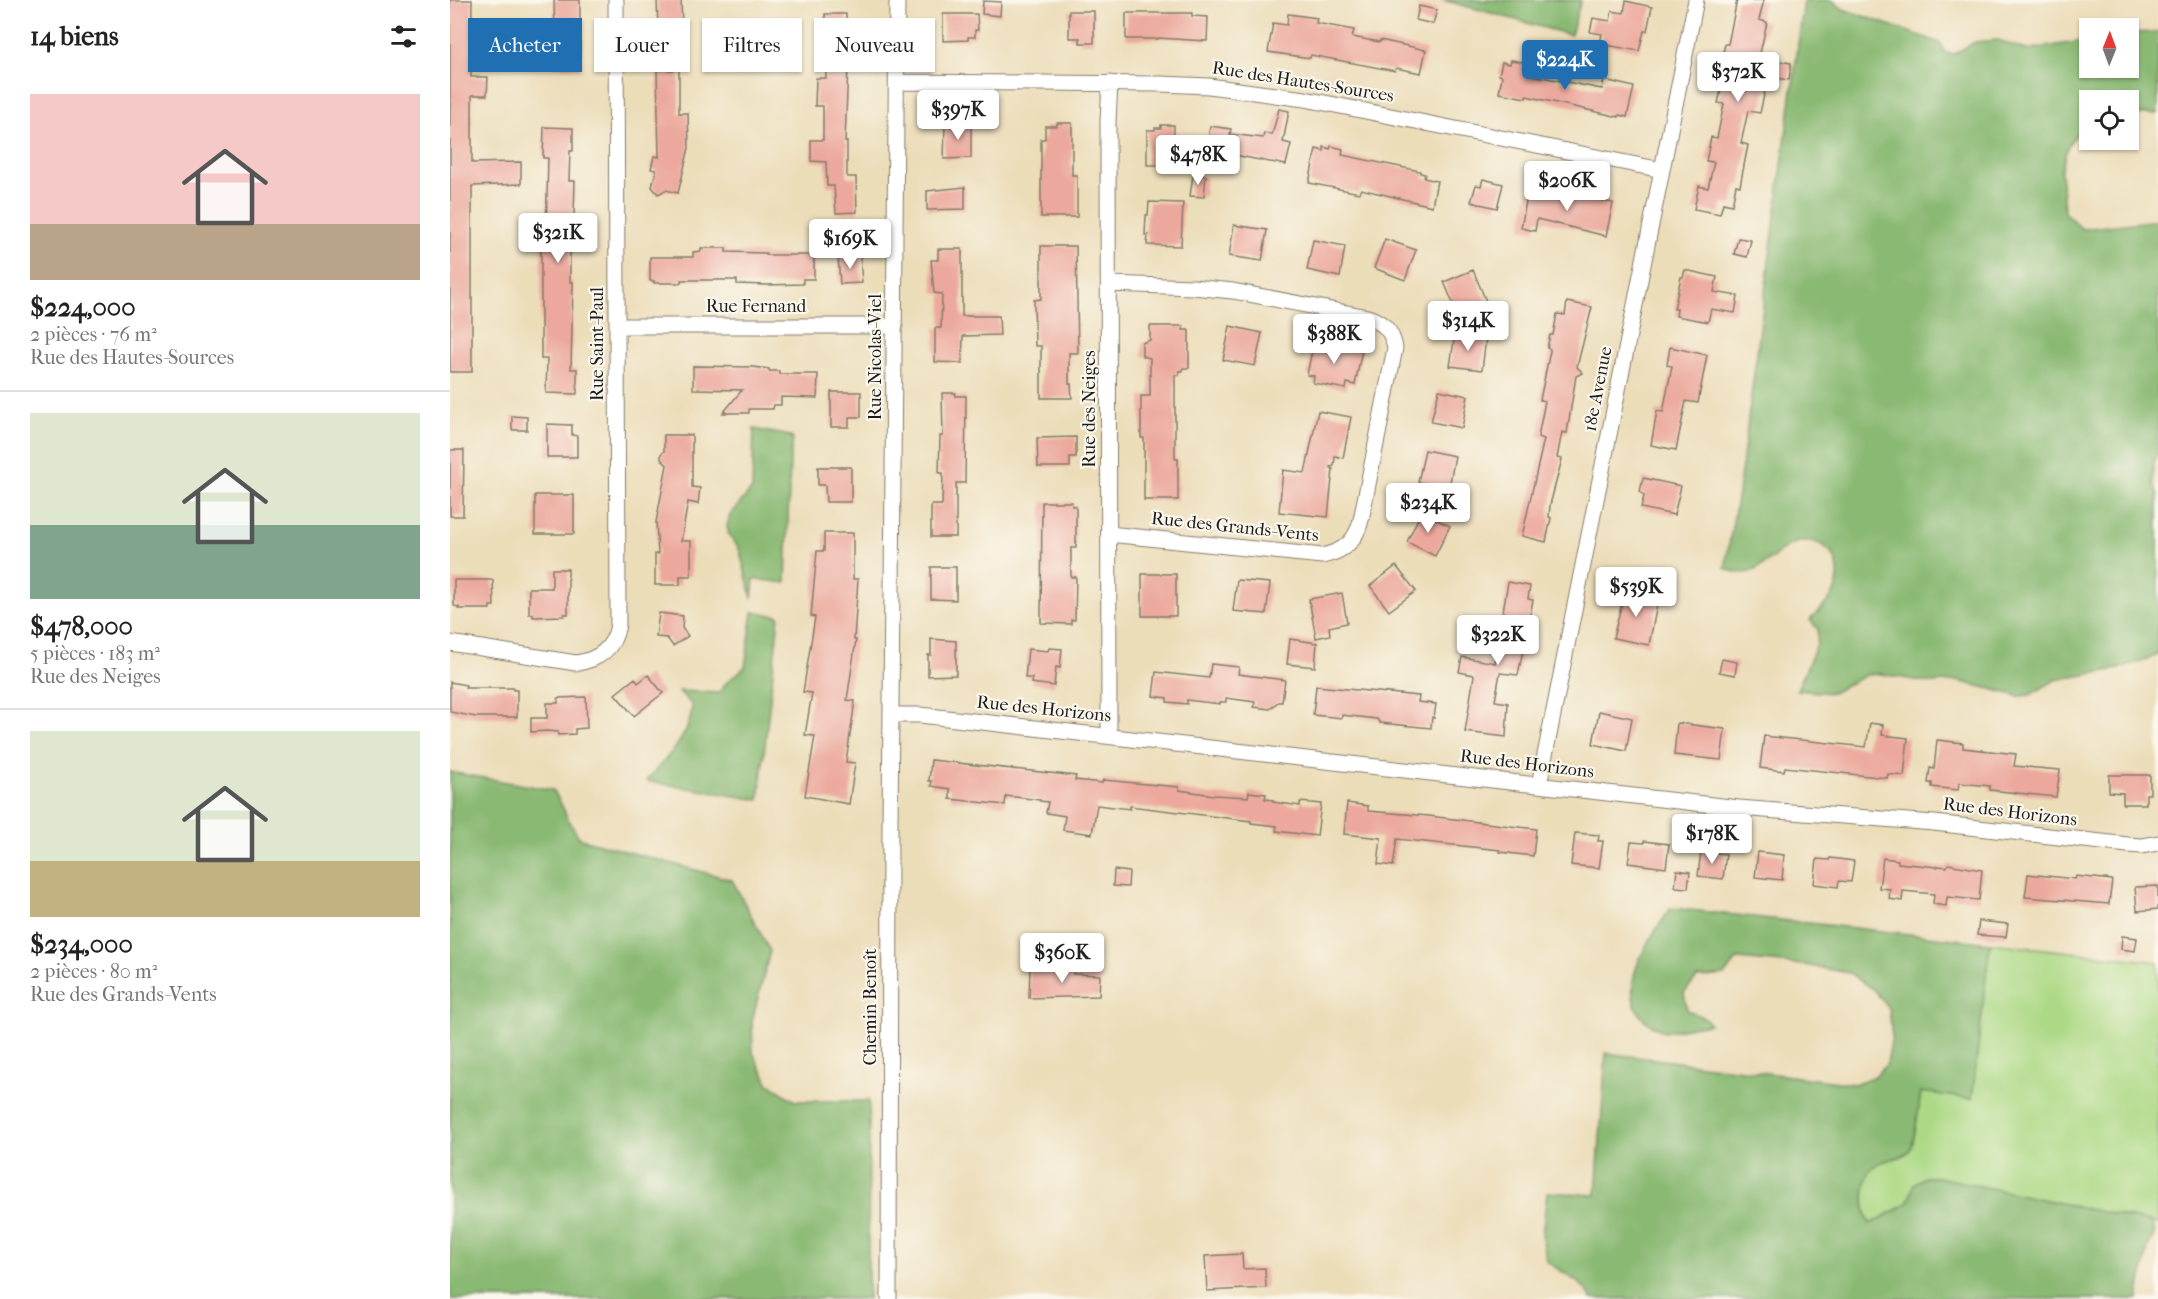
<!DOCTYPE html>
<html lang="fr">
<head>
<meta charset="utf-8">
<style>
	body { margin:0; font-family:"IM FELL French Canon",serif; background:#f6f6f6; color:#222; height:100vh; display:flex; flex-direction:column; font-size:22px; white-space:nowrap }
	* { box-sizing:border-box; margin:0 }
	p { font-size:20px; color:#767676 }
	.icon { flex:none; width:33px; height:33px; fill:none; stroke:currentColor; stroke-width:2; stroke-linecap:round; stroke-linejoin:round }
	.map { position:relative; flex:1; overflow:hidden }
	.side { display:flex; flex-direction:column; background:#fff; width:450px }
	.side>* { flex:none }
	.top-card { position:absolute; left:18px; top:18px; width:570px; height:54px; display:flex; gap:12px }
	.needle { width:39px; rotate:1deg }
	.fabs { position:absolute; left:1629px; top:18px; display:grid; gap:12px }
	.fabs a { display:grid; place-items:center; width:60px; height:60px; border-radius:0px; background:#fff; box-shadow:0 2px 4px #0004; font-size:30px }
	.price { position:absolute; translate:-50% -51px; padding:0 14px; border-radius:6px; background:#fff; color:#222; font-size:20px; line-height:39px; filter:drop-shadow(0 2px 3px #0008) }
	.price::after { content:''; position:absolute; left:50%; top:36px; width:18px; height:14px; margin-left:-9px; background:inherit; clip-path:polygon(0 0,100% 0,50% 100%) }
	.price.active { background:#1f6fb2; color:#fff }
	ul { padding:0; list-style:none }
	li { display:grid; align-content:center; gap:12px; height:318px; padding:0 30px }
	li+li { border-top:2px solid #e0e0e0 }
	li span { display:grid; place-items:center; height:186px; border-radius:0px; color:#555 }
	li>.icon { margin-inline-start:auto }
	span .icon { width:108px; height:108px; fill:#fffc; stroke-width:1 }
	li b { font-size:26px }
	h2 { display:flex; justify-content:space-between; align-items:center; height:72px; padding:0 30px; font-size:26px }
	.chip { padding:0 21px; border-radius:0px; background:#fff; box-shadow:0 2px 4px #0004; font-size:21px; line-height:54px }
	.chip.active { background:#1f6fb2; color:#fff }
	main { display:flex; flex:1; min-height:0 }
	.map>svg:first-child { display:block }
	.green { fill:#add986; stroke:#647a51; stroke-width:1.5 }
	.forest { fill:#8ab973; stroke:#536a48; stroke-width:1.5 }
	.building { fill:#eca89c }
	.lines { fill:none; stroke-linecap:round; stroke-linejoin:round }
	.minor-casing { stroke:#847c6a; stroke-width:17 }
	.minor { stroke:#fff; stroke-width:15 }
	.labels { text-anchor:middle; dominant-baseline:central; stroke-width:4.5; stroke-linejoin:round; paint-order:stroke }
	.street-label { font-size:18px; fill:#1c1c1c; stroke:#fbf7ec }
</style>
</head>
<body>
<main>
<section class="side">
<h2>14 biens<svg class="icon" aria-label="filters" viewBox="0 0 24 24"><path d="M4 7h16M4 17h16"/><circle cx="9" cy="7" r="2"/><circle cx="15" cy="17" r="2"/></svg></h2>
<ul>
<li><span style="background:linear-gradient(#f6c9c9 70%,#b9a48a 0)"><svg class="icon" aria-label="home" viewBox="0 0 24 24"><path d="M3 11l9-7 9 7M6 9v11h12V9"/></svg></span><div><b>$224,000</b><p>2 pièces · 76 m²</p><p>Rue des Hautes-Sources</p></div></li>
<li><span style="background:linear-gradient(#dfe7d0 60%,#7fa58c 0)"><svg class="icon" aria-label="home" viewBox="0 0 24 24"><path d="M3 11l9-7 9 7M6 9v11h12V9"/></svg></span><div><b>$478,000</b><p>5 pièces · 183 m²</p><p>Rue des Neiges</p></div></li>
<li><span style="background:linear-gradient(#dfe7d0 70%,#c2b280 0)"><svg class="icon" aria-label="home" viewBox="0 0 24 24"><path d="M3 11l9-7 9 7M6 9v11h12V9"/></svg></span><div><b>$234,000</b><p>2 pièces · 80 m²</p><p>Rue des Grands-Vents</p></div></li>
</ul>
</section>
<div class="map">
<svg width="1708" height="1299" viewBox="0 0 1708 1299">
	<rect width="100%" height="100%" fill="#fbf7ec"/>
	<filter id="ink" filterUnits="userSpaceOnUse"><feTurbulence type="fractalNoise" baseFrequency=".0167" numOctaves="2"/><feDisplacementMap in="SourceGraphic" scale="12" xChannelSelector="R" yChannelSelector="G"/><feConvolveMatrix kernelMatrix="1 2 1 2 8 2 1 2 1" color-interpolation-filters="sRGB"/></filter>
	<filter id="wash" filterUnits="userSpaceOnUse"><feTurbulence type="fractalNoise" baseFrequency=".008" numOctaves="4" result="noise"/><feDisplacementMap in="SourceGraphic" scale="24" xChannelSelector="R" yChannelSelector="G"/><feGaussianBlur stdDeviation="1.35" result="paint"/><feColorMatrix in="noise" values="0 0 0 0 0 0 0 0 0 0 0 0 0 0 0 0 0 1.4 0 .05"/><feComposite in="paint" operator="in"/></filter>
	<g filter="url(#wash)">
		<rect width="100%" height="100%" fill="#ecddb9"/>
		<path class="green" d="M1540,943l168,19v262l-221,-47h-12l-10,6 -8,21 -37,20c-8,-15 -9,-51 8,-60 11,-6 26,-4 33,-16 4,-7 8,-46 10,-56l51,7z"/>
		<path class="forest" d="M993,0h138l-10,35z
			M1354,0h28l11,9 98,34 4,10 9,1 21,-12 23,-2 28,10 63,-10 1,28h38l1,-35 29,-1v82h-29l-1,-14h-38l-1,19 -21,26 -7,25 3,42 18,17 76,-9v232c-7,14 -7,29 0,43v160l-40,14 -63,11 -25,15 -11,1 -61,-15 -26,2 -51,-9 -15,1 -34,18 -35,-3 20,-46 1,-15 -8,-9c7,-7 16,-15 22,-24 14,-23 4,-53 -25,-55 -32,-1 -46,47 -82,27l14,-81z
			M304,429l36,7 3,3 -3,20 -4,124 -32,-4 -2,19 -13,-50 -10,-13 -2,-9 3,-11 22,-26z
			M303,612l26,4 -20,184 -113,-19c19,-22 46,-45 46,-76l-13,-14 40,2 8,-11 18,-15z
			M0,772l103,18c11,16 15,35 28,49l151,41 38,71 -18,70 1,32 16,31 26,17h74l-1,198h-418z
			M1221,908l319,35 -18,156 -51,-7c-2,11 -6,49 -10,56 -7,12 -22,9 -33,16 -17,9 -17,46 -8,60l37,-20 8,-21 10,-6h12l213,45 5,9 -7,17 -10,51h-547c-2,-14 -33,-29 -44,-37l-5,-26 5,-44 49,3 10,-142 248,31 21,-8 12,-12 5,-27 -3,-28 -14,-18 -26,-18 -45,-8 -66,-6 -14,16 -27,3 -13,15 3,17 18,8 5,6 -46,8c-7,-4 -18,-9 -23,-16 -25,-34 11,-81 30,-108z"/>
		<g id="blocks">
			<path class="building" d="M0,0h22l-1,77h17l-1,18h-15v68l49,-1v22l-49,2v186h-22z
				M104,0h26v67h-28l-1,-32h4z
				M207,0h24l1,28h-24z
				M1287,0h27l-5,20 8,2 -8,36 32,5 -2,17 -21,-3 -8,36 -12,-2 -7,32 7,2 -8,41 -4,-1 -4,20 -9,-2 -3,11 -26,-5 5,-23 9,2 6,-26 -8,-1 5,-24 6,1 7,-34 -6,-1 11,-45 -7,-1 3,-13h3z
				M533,1l18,1 -1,14 -18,-2z
				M1176,1l26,6 -5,24h-3l-5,20 -39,-7 2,-10 -12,-2 3,-14 17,3 2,-10 12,2z
				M969,6l18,4 -4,14 -17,-4z
				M619,11h25v32h-14v-5h-11z
				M676,13h66v3l16,1 -1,24 -49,-3v1h-32z
				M375,14h21v17h5l1,35h-4l-3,76h2v35h9l1,35 -21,1 -2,-27h-7l-1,-24 -15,-1v-21h12v-34h-8l1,-28h10z
				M493,14h34l1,16h-3v7h-7v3l-25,1z
				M838,14l29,4 -1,5 38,7 -2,7 28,5v-2l46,10 -5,23 -25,-5 -1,3 -84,-16 -1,3 -42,-6 5,-29 14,2z
				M312,42h14v17h-14z
				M1061,60l22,4 -2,11 71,14 2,-9 30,7 -7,30 -8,-2v2l-93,-21v2l-27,-5 3,-17 -3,-1 3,-13 8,2z
				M207,70h22v43h9l1,35 -11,45 -12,-3 -8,4 -6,-7 4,-17 -5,-1 3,-13 5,1z
				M829,109l10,2 -6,31 8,2 -5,21 -52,-10 2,2 -30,-4 4,-27 21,3 -1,5 33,4 1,-5 8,2z
				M495,123h26v35l-27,1z
				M607,123h15v52h5v42h-36v-78h4v-13h12z
				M711,125h13v40h-27v-35h8v-2h6z
				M94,127l29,1v23h-3l-1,30h6l-2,68v3h-3v30h3v2l-2,85h6v25l-31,-1 1,-34h-6v-128h5l2,-73h-5z
				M881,146l12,3 -1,6 78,16v2l5,1 -1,4 13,3 -5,25 -71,-17 -2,4 -50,-10 7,-34 8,2v-4l6,2z
				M743,175l13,1 -2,21 -14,-1z
				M1033,179l20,5 -6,24 -26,-6 5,-17 5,1z
				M515,187v22l-38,1v-19z
				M1097,189l66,14 -7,33 -69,-17 -2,12 -14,-3 7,-37 13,3 1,-4z
				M699,202l34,1 -2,43 -34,-1 1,-10h-3l1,-20h2z
				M784,225l33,5 -5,31 -33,-5z
				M1288,238l13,2 -4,17 -13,-3z
				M935,239l31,11 -11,30 -31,-12z
				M863,240l32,6 -5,31 -33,-7z
				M591,246h35l2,107h-9v31h2l1,14h-31v-52h-6l-1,-46 7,-1z
				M251,248h25v4l40,1v2h48v24h-11v5l-37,1 -29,-1v-4h-56v3h-27v-2h-4v-24h43v-5l8,-1z
				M488,249h24v67h37l1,19 -37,1 -1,27 -27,-1v-34h6l1,-34 -8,-1 -3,-33h7z
				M388,256h22l2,27 -22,1z
				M1023,270l13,31 -29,12 -13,-31z
				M1235,270l32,7 -3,15 24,4 -3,17 -24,-4 -3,13 -32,-6 1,-7h-3l7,-32h2z
				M1117,302l25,5 -15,60 6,6 -7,3 -9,57 -5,-1 -5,26 5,1 -12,46 -1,12 2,1 -5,24 -24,-6 22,-97 -6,-2 7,-36 -5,-1 10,-49v-2l-3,-1 3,-13h3l4,-21 8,1z
				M700,326h33v4h6v38h-6v3h-4v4h-4v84h3v41h-34v-62h-3v-42h9v-38l-8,-2v-13l8,-3z
				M780,326l32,7 -7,33 -32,-6z
				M1005,334l31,4 -4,32 -32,-4z
				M864,340l48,10 -7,35 -8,-2 -1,6 -33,-6 1,-7 -7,-1z
				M1220,347l37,8 -9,48 -12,-2 -10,49 -25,-5 6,-34 6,1 9,-46 -5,-1z
				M243,366l60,1 16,2v2h10v3h39l-1,24 -36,-1v8h-7l-1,4h-24v4h-26l19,-23 -49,-1z
				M989,390l29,6 -6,32 -31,-6z
				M381,392h30v25h-12v10h-18z
				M492,393h14l-1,3h11l-1,87h-9v54h-25v-32h11l1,-32h-4l1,-37h3z
				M868,411l33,6 -8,41 -8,-2 -1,10 -4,1 3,2 -5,48 -49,-5 4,-42 22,3z
				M62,416l15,1v13h-15z
				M97,424l25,1v10l5,1v21h-30z
				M214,435h28v52l8,1 -2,16 -10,-2 -7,39h10v35h-11v9h-25v-31h3l-2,-32 11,-57 -6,-6v-5l3,-3z
				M626,437v20h-6v10h-32l-1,-29z
				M0,450h14l-1,66h-13z
				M975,450l30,6 -6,32 -31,-6z
				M368,467h33v35h-25l-1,-17h-7z
				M1193,478l38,8 -7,29 -33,-7 3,-12 -4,-4z
				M85,495h39v39h-39z
				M592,502h30v4h4v42h-5v29h5l-1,43h-4v4l-30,-1z
				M971,512l29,14 -15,30 -28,-14z
				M374,533h29v46h5l-4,61h2l-9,60 8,1 -9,61 9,1 -6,41 -44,-8 10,-60 -10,-1 7,-42 -9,-1 12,-75 -4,-1 6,-65h7z
				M946,566l20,25 -27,20 -19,-25z
				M481,567h25v33l-25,-1z
				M102,569h16v45h-4v2l-31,1v-3h-4v-26h23z
				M692,574h34v42h-34z
				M4,580h39l1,26h-4v3h-32l1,-2 -5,-1z
				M787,580l33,3 -4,31 -33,-3z
				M1058,582l22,4 -2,13 5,1 -15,75 -18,-2 -5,28 13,2 -2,34 -41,-5 9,-57 -15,-3 3,-15 33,6 7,-35h-2z
				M1175,591l25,5v2l8,2 -9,45 -36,-7z
				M892,593l5,30 -18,4 1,8 -14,3 -7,-39z
				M209,613l24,3 -1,12 6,8 -15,10 -6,-8 -11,-1z
				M481,639l25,2v34l-28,1v-21h3z
				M840,639l27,4 -2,24 -28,-3z
				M599,648l13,1 -2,19 -4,-1 -2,19 -23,-3 1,-5h-7l3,-29 20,2z
				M1272,659l15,3 -2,13 -16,-3z
				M761,664l28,3 -1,7 47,6 -3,22h-4l-8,7 -16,-2 1,-5 -29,-4v4h-6v2l-33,-4v4l-20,-2v-4l-14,-2 3,-24 53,6z
				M198,675l15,18 -29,23 -19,-22 20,-16 3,5z
				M0,682l16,3 -1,3h48v2h4v27h-41l-26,-5z
				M866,686l103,10 -1,6 18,2 -2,14 -2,-1 -1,11 -51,-5 -3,-4 -35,-4v3l-29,-3z
				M136,697l1,31 -12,1v5l-17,1v-3l-11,-1 -16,1v-14h16v-15h11v-5z
				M1149,711l33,7 -6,33 -33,-7z
				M1227,723l48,6 -4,31 -47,-5z
				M1420,723l13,2 -1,10 26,3 -4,38 -16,-2 -1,4 -102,-11 -1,4 -24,-3 4,-32 102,11z
				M1487,740l26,3v5l53,6 -2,12 46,4 -4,27 -66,-7v-4l-31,-3 -1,7 -26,-3v-4h-4l2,-15 4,1z
				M481,760l145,16 -1,4 27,3 1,-3 76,7v3l34,5 35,2 1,-5 17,2 -1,5 8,1v2l27,4v-4l21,2 -4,32 -41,-5 1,-5 -26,-3v-2l-121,-15v3l-33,-4 -5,29 -29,-4 2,-14 -19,-3 2,-11 -8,-1v-1l-34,-4 -1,9 -55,-6v-10l-19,-3 1,-5h-3z
				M1659,775h41v19h-4v10h-23v-11l-14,-1z
				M897,803l21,3v5l61,5 107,13 -3,27 -33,-4v-2l-103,-11 -4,27 -15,-2 3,-26 -37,-4z
				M1125,833l24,2 -1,6h5l-4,27 -28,-3z
				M1194,841l25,3 -3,24 -38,-5 3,-21 13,1z
				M1251,851l25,3 -3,25 -25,-3z
				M1308,852l26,3 -2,25 -27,-3z
				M1380,858l24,3 -3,21 -12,-1 -1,6 -24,-3 3,-25 12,1z
				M1433,858l15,2v3l39,4 1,-1 9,1 1,-3 34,6 -3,30 -32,-3 -1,9 -13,-2 1,-10 -31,-3 -1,10 -13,-2 1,-10 -11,-1z
				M664,870l15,2 -1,15 -15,-1z
				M1227,870l13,2 -2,16 -13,-1z
				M1578,874l47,5 1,-3 36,4 -3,24 -84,-7z
				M1708,886v23l-21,2 -2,-24z
				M1529,921l29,3 -2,13 -29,-2z
				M1672,936l15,2 -2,13 -14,-2z
				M580,968h43v6l27,1 -1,21 -70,2z
				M792,1254l1,15 22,-1 1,20 -59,3 -2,-35z"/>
		</g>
	</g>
	<g filter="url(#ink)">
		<use href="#blocks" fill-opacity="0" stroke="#847c6a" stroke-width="1.5"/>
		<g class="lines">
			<defs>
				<path id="minor" d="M447,82l264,2 48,2 96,13 357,71
					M659,284l84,3 40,4 135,26c16,6 24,14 27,31l-34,172c-5,21 -17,32 -39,36l-213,-22
					M167,326h278
					M0,643l126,20c23,-3 38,-15 42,-38l-2,-625
					M441,715h29l819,93 195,15 194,22 14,1 16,-3
					M659,736l-1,-615 2,-38
					M1089,785l157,-785
					M439,1299l1,-472 7,-827"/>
			</defs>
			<use href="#minor" class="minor-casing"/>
			<use href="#minor" class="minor"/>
		</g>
	</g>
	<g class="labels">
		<g class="street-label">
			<text transform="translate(853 82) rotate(9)">Rue des Hautes-Sources</text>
			<text x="306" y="306">Rue Fernand</text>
			<text transform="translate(147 344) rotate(-90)">Rue Saint-Paul</text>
			<text transform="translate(425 357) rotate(-90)">Rue Nicolas-Viel</text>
			<text transform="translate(1148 389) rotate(-79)">18e Avenue</text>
			<text transform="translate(639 409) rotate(-90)">Rue des Neiges</text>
			<text transform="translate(785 527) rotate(6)">Rue des Grands-Vents</text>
			<text transform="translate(594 709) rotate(6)">Rue des Horizons</text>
			<text transform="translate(1077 764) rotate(7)">Rue des Horizons</text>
			<text transform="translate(1560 812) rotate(7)">Rue des Horizons</text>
			<text transform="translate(420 1007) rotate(-90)">Chemin Benoît</text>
		</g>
	</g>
</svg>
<div class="fabs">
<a><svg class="needle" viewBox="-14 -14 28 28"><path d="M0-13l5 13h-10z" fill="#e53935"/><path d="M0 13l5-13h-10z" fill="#767676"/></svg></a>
<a><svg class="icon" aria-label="locate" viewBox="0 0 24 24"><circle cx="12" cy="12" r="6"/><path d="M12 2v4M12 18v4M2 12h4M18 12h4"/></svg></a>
</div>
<b class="price active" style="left:1115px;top:91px">$224K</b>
<b class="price" style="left:1288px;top:103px">$372K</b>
<b class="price" style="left:508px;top:141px">$397K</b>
<b class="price" style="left:748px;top:186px">$478K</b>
<b class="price" style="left:1117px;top:212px">$206K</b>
<b class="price" style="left:108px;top:264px">$321K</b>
<b class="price" style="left:400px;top:270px">$169K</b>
<b class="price" style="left:1018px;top:352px">$314K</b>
<b class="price" style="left:884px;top:365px">$388K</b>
<b class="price" style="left:978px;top:534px">$234K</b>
<b class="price" style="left:1186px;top:618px">$539K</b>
<b class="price" style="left:1048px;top:666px">$322K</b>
<b class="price" style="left:1262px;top:865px">$178K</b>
<b class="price" style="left:612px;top:984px">$360K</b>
<div class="top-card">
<a class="chip active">Acheter</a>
<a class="chip">Louer</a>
<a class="chip">Filtres</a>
<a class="chip">Nouveau</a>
</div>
</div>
</main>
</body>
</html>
